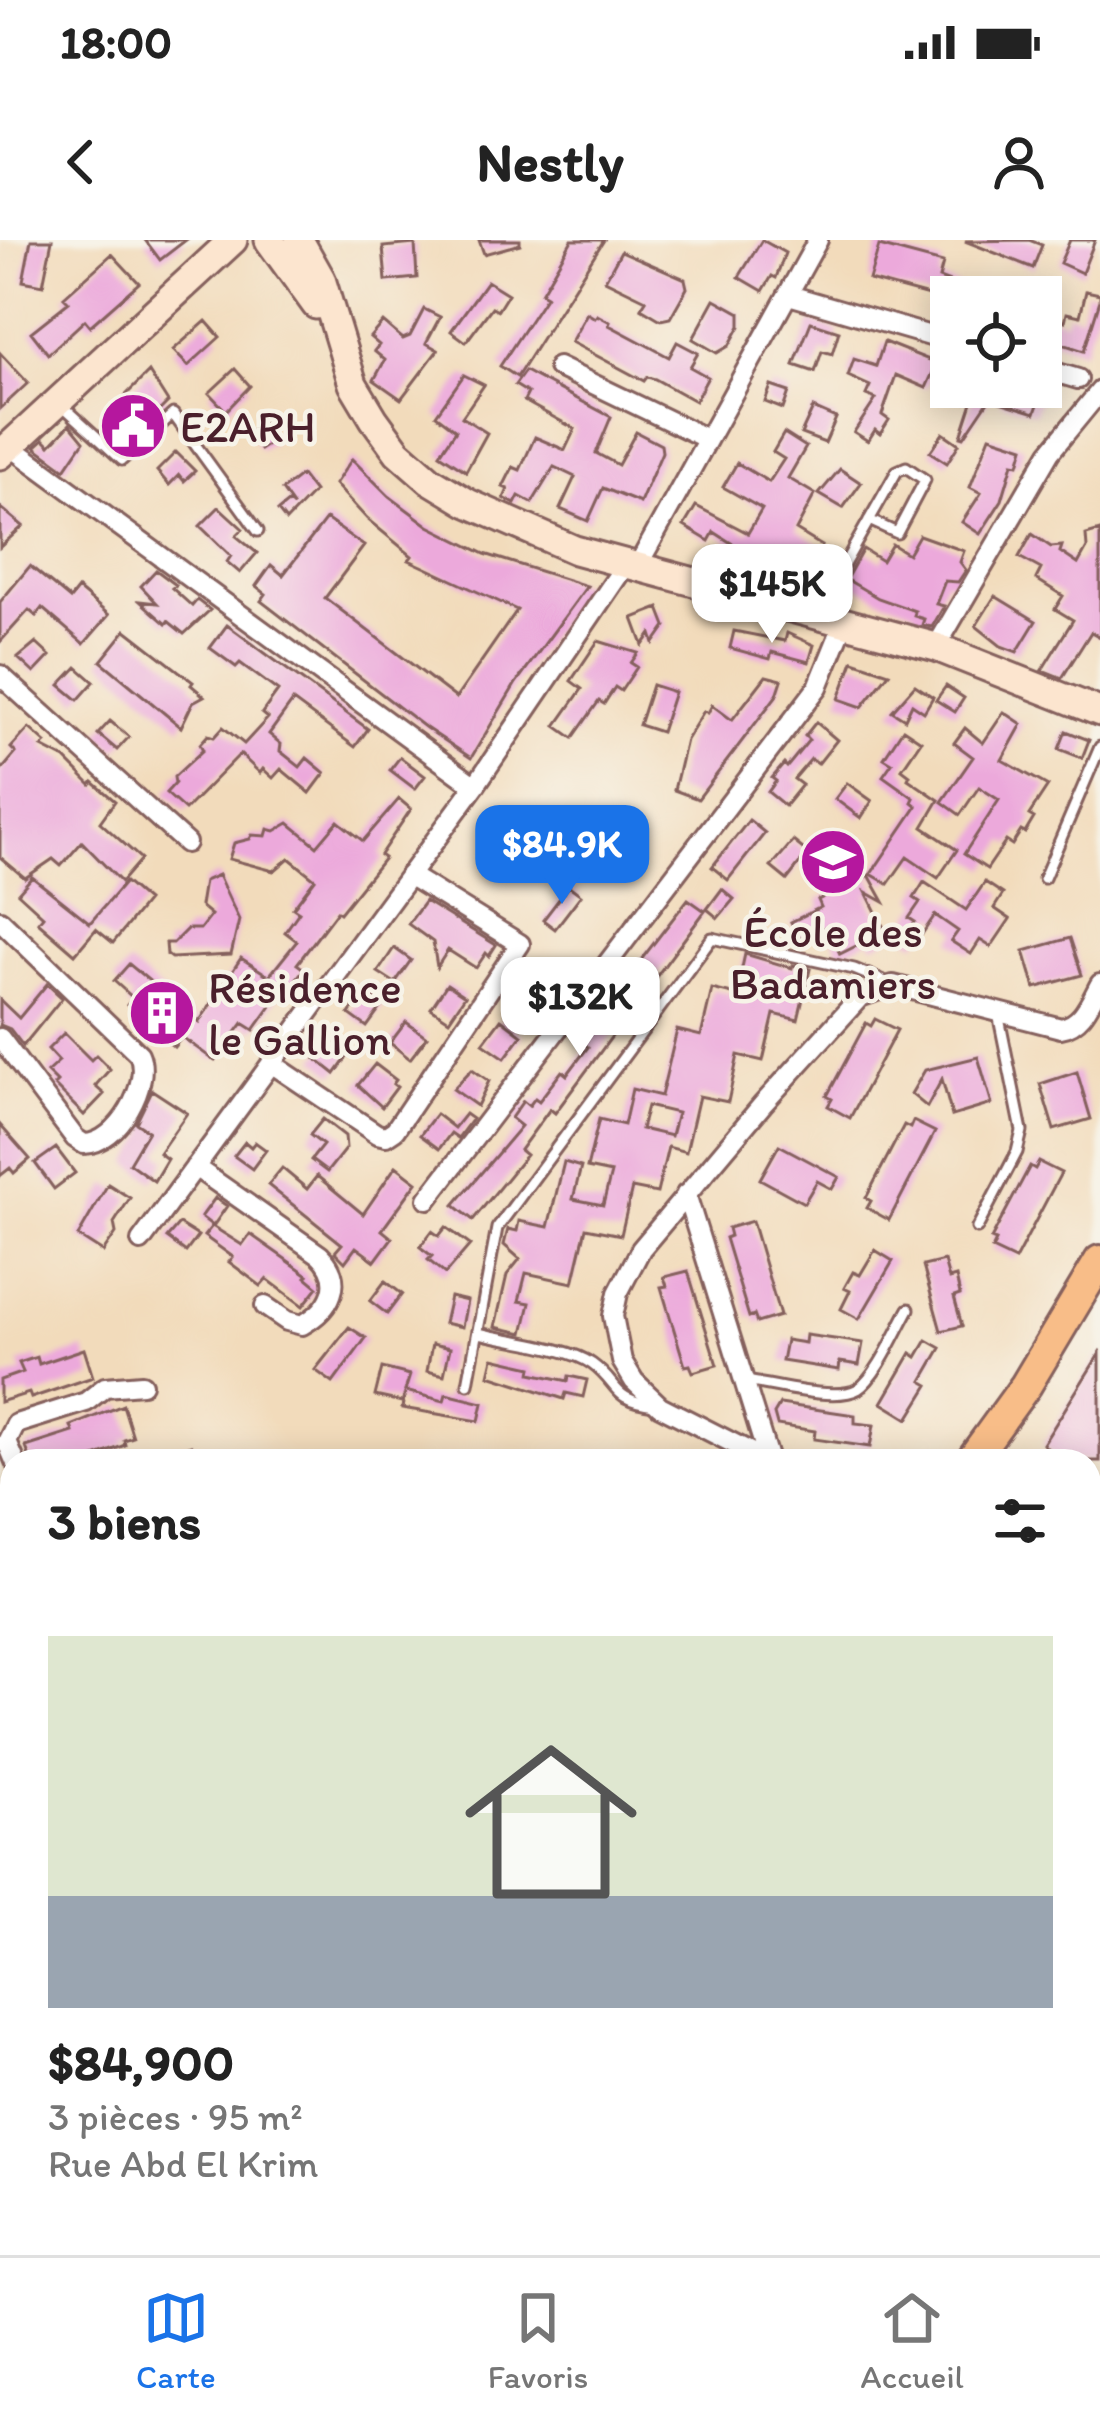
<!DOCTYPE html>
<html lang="fr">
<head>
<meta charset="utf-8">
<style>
	body { margin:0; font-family:Itim,sans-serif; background:#f2f2f2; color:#222; height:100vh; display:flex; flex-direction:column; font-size:45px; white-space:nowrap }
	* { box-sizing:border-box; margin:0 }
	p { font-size:39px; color:#767676 }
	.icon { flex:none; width:66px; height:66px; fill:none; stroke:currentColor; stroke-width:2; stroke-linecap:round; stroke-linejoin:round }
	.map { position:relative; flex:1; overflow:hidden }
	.panel { position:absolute; left:0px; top:1209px; width:1101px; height:807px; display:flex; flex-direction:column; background:#fff; border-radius:36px 36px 0 0; box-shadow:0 6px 30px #0003 }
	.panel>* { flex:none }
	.tools { position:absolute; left:930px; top:36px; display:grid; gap:24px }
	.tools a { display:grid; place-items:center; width:132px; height:132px; border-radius:0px; background:#fff; box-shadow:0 6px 30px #0003; font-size:60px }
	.price { position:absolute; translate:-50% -102px; padding:0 27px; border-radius:24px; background:#fff; color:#222; font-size:39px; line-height:78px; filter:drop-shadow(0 3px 6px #0008) }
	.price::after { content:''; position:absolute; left:50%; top:72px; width:36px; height:27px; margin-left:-18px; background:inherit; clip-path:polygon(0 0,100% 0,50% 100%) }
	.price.current { background:#1a73e8; color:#fff }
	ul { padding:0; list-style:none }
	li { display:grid; align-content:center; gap:24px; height:636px; padding:0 48px }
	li+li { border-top:3px solid #e0e0e0 }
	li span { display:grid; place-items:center; height:372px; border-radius:0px; color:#555 }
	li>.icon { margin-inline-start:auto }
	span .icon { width:216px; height:216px; fill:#fffc; stroke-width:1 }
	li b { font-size:51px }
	h2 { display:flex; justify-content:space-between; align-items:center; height:144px; padding:0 48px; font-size:51px }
	.status { display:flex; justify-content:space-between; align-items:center; height:84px; padding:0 60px; background:#fff; direction:ltr }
	.status svg { height:33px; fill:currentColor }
	header { display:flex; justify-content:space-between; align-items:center; height:156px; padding:0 48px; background:#fff; font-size:54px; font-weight:700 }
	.tab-bar { display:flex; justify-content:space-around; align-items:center; height:168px; border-top:3px solid #e0e0e0; background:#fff; font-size:33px; color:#767676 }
	.tab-bar a { display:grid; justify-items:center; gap:6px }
	.tab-bar .current { color:#1a73e8 }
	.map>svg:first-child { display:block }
	.built { fill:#ead1ed }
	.building { fill:#eca9db; fill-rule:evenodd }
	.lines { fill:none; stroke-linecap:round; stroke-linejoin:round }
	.lane-casing { stroke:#85615d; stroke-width:15 }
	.street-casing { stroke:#85615d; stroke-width:24 }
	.secondary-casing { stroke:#85615d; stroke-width:33 }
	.primary-casing { stroke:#85615d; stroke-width:36 }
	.lane { stroke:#fff; stroke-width:9 }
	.street { stroke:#fff; stroke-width:18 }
	.secondary { stroke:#fce5cf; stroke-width:27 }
	.primary { stroke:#f8bd88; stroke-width:30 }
	.labels { text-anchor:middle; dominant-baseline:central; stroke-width:9; stroke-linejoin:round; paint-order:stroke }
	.poi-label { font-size:45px; fill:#4a1f2b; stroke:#f7f3e8; text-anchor:start }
</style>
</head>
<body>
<div class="status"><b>18:00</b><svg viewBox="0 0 49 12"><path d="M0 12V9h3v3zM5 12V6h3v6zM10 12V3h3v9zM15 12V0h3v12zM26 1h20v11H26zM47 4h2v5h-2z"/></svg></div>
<header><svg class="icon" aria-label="back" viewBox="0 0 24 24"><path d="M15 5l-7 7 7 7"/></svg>Nestly<svg class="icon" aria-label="person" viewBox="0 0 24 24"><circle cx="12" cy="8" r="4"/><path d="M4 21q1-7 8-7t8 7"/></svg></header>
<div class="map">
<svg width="1100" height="2015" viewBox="0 0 1100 2015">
	<rect width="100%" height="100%" fill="#f7f3e8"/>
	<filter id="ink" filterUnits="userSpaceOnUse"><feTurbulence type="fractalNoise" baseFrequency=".00833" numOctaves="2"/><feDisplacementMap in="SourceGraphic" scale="24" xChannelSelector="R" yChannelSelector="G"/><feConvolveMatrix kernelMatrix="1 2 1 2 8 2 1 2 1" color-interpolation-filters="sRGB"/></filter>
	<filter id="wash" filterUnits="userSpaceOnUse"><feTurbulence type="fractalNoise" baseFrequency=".004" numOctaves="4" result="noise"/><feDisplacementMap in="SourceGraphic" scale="48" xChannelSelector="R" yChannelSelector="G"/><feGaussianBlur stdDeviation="2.7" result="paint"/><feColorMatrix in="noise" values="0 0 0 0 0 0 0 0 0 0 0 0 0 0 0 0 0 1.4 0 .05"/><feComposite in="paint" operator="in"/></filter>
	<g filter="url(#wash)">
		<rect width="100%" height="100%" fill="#f2dbbb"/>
		<path class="built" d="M400,2004h621l6,11h-637z"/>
		<g id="blocks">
			<path class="building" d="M31,0h21l-9,45 -20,-4z
				M145,0h41l-26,20z
				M479,0h41v4l-36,10z
				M572,0h32l-87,137 -17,-11 46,-70 -5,-3z
				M762,0l23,13 -9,25 -4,-2 -9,15 -24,-14z
				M1029,0l13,5 -9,23 -68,-27z
				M1070,0h25l-13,33 -22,-10z
				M415,4l2,34 -31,3 -3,-34z
				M879,6l64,17 -4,15 50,19h-38v5l-82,-22z
				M621,11l64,28 2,9 -17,30 -9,2 -20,-12 5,-8 -41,-20z
				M112,14l27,29 -49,43 -5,-6 -37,34 -17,-22 38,-30 -5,-5z
				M487,41l21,13 -10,16 -6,-3 -26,35 -15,-11z
				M1086,51l14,3v6l-16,51 -43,-14v-24l24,8 2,-8 13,3z
				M715,59l25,14v13l-11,20 -12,7 -24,-14z
				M424,69l16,8 -14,26 12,7 -37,49 -27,-19 11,-20 -11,-9 5,-6 -9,-8 13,-15 20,17 7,-3z
				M587,73l8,5 2,-3 13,7 -1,3 60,32 8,-15 21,11 -8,14 18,10 -13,24 -40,-22 -8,-2 -3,4 -73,-39z
				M206,81l14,16 -32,29 -15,-16z
				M811,82l28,9 -7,23 -10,-3 -7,21 -21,-7z
				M884,102l53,21 -11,25 -30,-13 -14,40 7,5 -9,14 -5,-4 -7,11 -14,-9 22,-33 -10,-4 4,-9 -22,-10 6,-17 22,7z
				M0,113l28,30 -28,26z
				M235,129l15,17 -24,25 -17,-18z
				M525,131l86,46 -15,36 22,12 18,-33 25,13 1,7 -22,51 -37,-15 -15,33 -28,-12 15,-32 -21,-10 -22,36 -13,-7 -4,8 -11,-6 4,-9 -5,-2 10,-20 7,3 15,-33 30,13 10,-21 -51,-28 4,-8 -13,-8z
				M149,132l19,30 -46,46 -13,-12 5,-6 -3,-3 23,-22 -9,-9z
				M464,135l20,10 -22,32 25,16 -21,38 -26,-17 16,-24 -20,-15z
				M771,146l18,6 -6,17 -18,-7z
				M1006,147l36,6 -7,20 -35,-11z
				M974,156l15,4 -25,37 -3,-1z
				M813,168l23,10 -11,25 -24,-9z
				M264,183l11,17 -15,10 -11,-18z
				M70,184l14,17 -19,28 -30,-22 9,-8 6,6z
				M784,193l22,14 -18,31 27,16 -19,36 26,16 -18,30 -43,-25 -5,8 -42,-27 -5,9 -25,-15 12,-20 52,27 14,-24 -39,-22 14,-24 32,19 15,-23 -11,-7z
				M943,193l16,11 -12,19 -17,-11z
				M990,196l34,11 -5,17 -6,-1 -11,37 -22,34 -18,-12 19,-29 -11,-6z
				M176,212l19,19 -11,10 -5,-6 -10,10 -12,-14z
				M352,219l37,37 40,30 56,28 102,32 -71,97 -45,75 -45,-30 -165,-127 5,-7 -10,-8 15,-21 12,10 43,-56 38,27 -39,52 131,100 61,-88 -108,-50 3,-4 -45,-37 -32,-35z
				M840,229l21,14 -18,25 -24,-14z
				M301,235l13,17 -28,29 -8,-10 11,-9 5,5 -12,-17z
				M0,267l23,19 -23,21z
				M219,267l24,22 -7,7 21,17 -17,20 -13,-11 4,-6 -31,-30z
				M1100,291v106l-9,-5 -29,46 -20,-8 31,-50 -18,-11 8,-13 -27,-17 5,-10 -22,-12 13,-23 19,13 11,-1 -2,6 18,12 9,-16 -1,-13z
				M919,295l45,16 -4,11 6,8 -8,12 -13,-1 -9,23 8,2 -12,21 -10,-2 2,-6 -10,-3 1,-5 -37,-13 -32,-19 17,-30 19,12 10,-17 16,10z
				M30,326l40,33 8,-10 31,26 -25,29 -42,-36 -6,8 -7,-6 -29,32v-40z
				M156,330l20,15 -4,3 20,18 5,-6 13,10 -26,24 -16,-13 -2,3 -26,-23 17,2 -16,-17z
				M995,356l41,25 -19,31 -16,-6 -25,-20z
				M659,368l7,18 -12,17 -3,-9 -8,11 -10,-27z
				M227,385l141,104 -13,18 -62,-46 -24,33 12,10 -1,7 20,16 7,-9 18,15 -15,20 -29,-24 -8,9 -10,-9 -3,4 -20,-19 -55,56 -19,-17 9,-10 -1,-6 29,-27 -3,-6 8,-9 6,2 9,-10 21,17 24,-26 -6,-5 16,-22 -38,-28 -4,4 -26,-19z
				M126,390l67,52 -2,3 13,11 -11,6 -12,25 -80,-66z
				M734,391l51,10 2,-8 27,12 -5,17 -37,-10 -2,7 -40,-11z
				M598,401l40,12 -7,10 6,4 -16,24 -6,-4 -11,17 -5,-3 -26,37 -17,-12 26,-37 -11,-8z
				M36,403l14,13 -16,17 -16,-15z
				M853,421l36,12 -27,34 -23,-8z
				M77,427l17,15 -16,18 -18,-15z
				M766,436l16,4 -5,15 -79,104 -24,-9 12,-50 18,-29 4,2 4,-8 20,15z
				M652,445l22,7 -13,40 -22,-7z
				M915,445l18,12 -9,15 -12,-8 -7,15 -13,-8z
				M946,446l18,12 -9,14 -19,-12z
				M1004,472l18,12 -20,36 46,26 -19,29 5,3 -9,15 -4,-2 -9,14 -6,-4 -19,28 -23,-15 35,-54 -20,-13 -19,28 -18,-13 31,-45 -19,-14 11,-15 18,15z
				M110,481l19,16 -12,13 -19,-16z
				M816,482l21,18 -19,24 -7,-5 -17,20 8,6 -17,21 -17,-14 8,-11 -4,-3 12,-14 3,3 22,-27 -4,-4z
				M29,488l17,15 -4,4 23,12 26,26 2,-3 22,19 -15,21 41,37 -20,23 -39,-40 -21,24 -8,-7 -28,19 -25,-21v-85l16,-19 -5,-5z
				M903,489l18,12 -19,28 8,6 -2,4 31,21 -16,27 34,23 -19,28 -31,-21 -19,27 -17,-10 46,-68 -5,-4 2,-4 -31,-22 9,-13 -8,-5z
				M1066,491l23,9 -7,18 -23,-9z
				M400,517l25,19 -10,13 -25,-19z
				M847,543l25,18 -11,17 -26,-19z
				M399,559l12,10 -31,46 4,3 -44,55 -3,-2 -40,53 7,5 -17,22 -3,-3 -30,42 -11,-7 -28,38 -33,-24 -8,10 -47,-42 6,-7 -19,-17 15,-17 70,58 42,-64 28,18 28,-35 -12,-9 14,-20 -6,-4 22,-29 -26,-21 -15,13 -45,-12 5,-16 16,-4 2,-4 14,1 2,-7 7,2 14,-8 28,23 21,-25 25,20z
				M749,580l16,13 -37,47 -16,-13z
				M555,586l29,22 -17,22 -29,-20z
				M793,601l15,12 -21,27 -16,-13z
				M218,635l21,45 -8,35 -60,3 -4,-3 -1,-12h7l14,-14h13l11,-14 -11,-9 4,-25z
				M869,635l15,27 -18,-10 23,46 -16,7 -3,-6 -30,15 -13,-28 -27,13 -9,-17 30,-15 -3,-7z
				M32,637l58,46 35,-41 22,19 -34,42 -17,-14 -21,25 -37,-32 5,-6 -25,-23z
				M924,642l42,28 19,-28 18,12 -9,14 16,11 -19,28 -11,-7 -9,14 -20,-13 7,-10 -23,-16 -19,28 -11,-7 10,-14 -6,-4 11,-16 -6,-4z
				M569,646l12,9 -26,34 -12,-9z
				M722,649l12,10 -16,19 -11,-9z
				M688,659l17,12 -150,202 -5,-4 -30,41 6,5 -53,65 -19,-15 67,-79 -10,-8 12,-17 6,5 6,-8 4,3 23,-30 5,4 21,-28 -9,-7z
				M425,661l71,44 -7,11 -3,-3 -10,15 -28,-18 -11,17 -4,-25 -25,-18z
				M1070,698l12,37 -47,13 -11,-37z
				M394,708l17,12 -16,23 -17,-11z
				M745,714l47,14 1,-3 17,4 -12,51 -24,-6 -11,47 -25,-6 -10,47 -29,-6 -13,56 -18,-5 -11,46 -25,-5 -11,47 -35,-7 -13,55 -47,-10 -7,28 11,2 -7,30 -28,-6 12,-52 13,-16 -16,-14 4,-16 9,2 2,-10 29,6 16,-65 17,5 -8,32 30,6 8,-32 -24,-5 12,-49 25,6 8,-36 29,7 16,-66 24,6 11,-47 24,6zM647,866l30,7 -6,23 -30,-7z
				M536,730l17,18 -17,23 -17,-12z
				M47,744l15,14 -39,48 -13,-17 -10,-4v-25l19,18z
				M447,744l18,12 -16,24 -18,-12z
				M364,752l19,13 -16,22 -18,-13z
				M501,779l21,16 -17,23 -22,-15z
				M875,779l22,11 -47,88 -22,-12 4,-7 -5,-3 39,-73 5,3z
				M406,782l21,15 -17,22 -20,-16z
				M64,793l27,27 5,-5 14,14 -15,17 9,8 -20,21 -30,-30 3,-3 -10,-10 12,-11 -11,-12z
				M331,799l19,14 -15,21 -19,-15z
				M978,817l14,47 -40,12 -10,-37 -15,28 -16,-13 14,-24z
				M375,824l21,16 -3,4 4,3 -15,20 -24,-22z
				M472,829l17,12 -12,25 -24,-17z
				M1077,832l14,47 -37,11 -14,-46z
				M152,850l35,23 -28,40 8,6 -13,22 -25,-18 19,-32 -12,-8z
				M436,874l18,14 11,-14 7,5 -14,19 -7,-5 -12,16 -19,-14z
				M323,879l22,17 1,12 -19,24 -16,-12 12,-15 -13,-10z
				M913,881l22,11 -46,88 -22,-12 4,-7 -5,-3 38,-73 6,3z
				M0,885l30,34 -16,14 -4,-5 -10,8z
				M245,902l6,5 4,-5 11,8 -14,19 -18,-13z
				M779,905l60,32 -7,12 -15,-8 -13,22 -44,-24z
				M56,908l19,25 -21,16 -19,-26z
				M1039,922l22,11 -46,87 -23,-11 4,-8 -5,-2 39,-73 5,3z
				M396,926l21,16 -35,48 10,8 -17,23 -19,-14 -11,15 -10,-10 7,-8 -74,-59 14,-17 25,21 10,-13 46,38z
				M108,944l22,14 -16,25 2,10 -13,19 -25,-16z
				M215,958l12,8 -14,20 -12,-9z
				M752,981l28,95 -23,7 -3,-8 -5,2 -24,-79 5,-2 -2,-8z
				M179,984l19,12 -12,16 -19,-14z
				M212,986l30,19 8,-11 58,41 -2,2 12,10 -15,19 -36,-27 -6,7 -32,-24 4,-5 -29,-21z
				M446,987l24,18 -25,29 -17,-14 4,-4 -12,-9 12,-16 7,5z
				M875,1010l18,11 -34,58 -18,-10 9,-18 -6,-3 9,-16 7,3z
				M944,1021l5,18 7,-2 4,18 -6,2 8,29 -21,5 -18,-65z
				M688,1031l29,94 -24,7 -3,-7 -5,1 -24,-79 6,-1 -3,-9z
				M385,1041l17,13 -15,20 -17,-13z
				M450,1057l17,4 -5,26 -18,-4z
				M349,1087l17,11 -33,45 -18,-13z
				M806,1095l57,8 -4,22 -19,-3 -1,8 -57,-9 4,-21 19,3z
				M927,1100l14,8 -19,33 7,4 -21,34 -26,-16 29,-50 6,4z
				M432,1104l18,4 -6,27 -17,-4z
				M84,1109l9,28 -62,21 -2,-5 -29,9v-22l23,-8 -4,-9 18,-6 2,7z
				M1100,1113v108h-40l-17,-17z
				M493,1118l39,9 -1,6 37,8 1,-5 18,4 -4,17 -17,-4 -2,6 -75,-24z
				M382,1128l28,7 -5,16 39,10 2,-7 37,9 -4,18 -77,-13 3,-15 -3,9 -27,-6z
				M780,1164l75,11v8l19,2 -4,22 -56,-8 1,-8 -38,-6 -3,-11z
				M123,1165l10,32 -9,3 1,5 -40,16h-54l-5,-14 47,-15 -2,-6z
				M191,1205l6,16h-47v-2z
				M12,1867v58l-12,-10v-34z"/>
		</g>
	</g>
	<g filter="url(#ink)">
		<use href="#blocks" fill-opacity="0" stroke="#85615d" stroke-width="3"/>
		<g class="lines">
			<defs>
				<path id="lane" d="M62,165l60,55 51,-46 85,117
					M817,372l80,-141 9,-4 19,13 -28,53 -28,-13
					M1044,638l56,-131
					M977,988l40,-76 5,-21 -24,-118
					M479,1093c30,8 89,14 113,31 29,21 18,36 63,41
					M746,1141c27,4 90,21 112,8 19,-12 39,-59 51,-80
					M468,1144l29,-156 215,-290 142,31 34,14
					M682,1218l5,3
					M0,1741l3,-4
					M0,1788l12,11
					M0,1849l6,-7
					M998,2004l7,11
					M891,2014l3,-10
					M811,2015l12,-11"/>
				<path id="street" d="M789,55l162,47
					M558,127l147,71
					M1041,128l37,11
					M10,206l465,340
					M637,327l181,-327
					M936,407l114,-195 50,-61
					M0,435l186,168
					M0,680l139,134c13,29 -21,90 -55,90l-9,-6 -75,-100
					M271,823l106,71 9,2 9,-6 125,-186 -111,-69
					M195,927l125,88c26,26 11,54 -18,70l-15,-4 -22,-15
					M686,954l83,267
					M428,959l390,-512 26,-64
					M141,1001l334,-455 151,-222
					M15,1221l-8,-19 9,-18 70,-22 19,-15 37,-3
					M768,1221l-108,-55 -26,-25 -12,-20 -9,-45 5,-23 23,-44 122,-145 97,-107 33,-12 168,43c22,-4 29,-26 39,-44
					M0,1307l12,-15
					M0,1529l12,-13
					M1089,1868l11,-4
					M0,1941l12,10
					M0,2004l12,11
					M74,2004l13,11
					M43,2015l9,-11"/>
				<path id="secondary" d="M269,0l47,65
					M299,0l22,39 32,105 21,35 24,33 32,28 38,23 107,47 361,97 164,65
					M0,215l233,-215
					M0,1347l12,10
					M1089,1587l11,2"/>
				<path id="primary" d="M971,1221l55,-76 74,-124
					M332,2015l9,-11"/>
			</defs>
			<use href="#lane" class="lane-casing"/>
			<use href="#street" class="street-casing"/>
			<use href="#secondary" class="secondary-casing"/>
			<use href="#primary" class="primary-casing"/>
			<use href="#lane" class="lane"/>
			<use href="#street" class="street"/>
			<use href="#secondary" class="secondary"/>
			<use href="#primary" class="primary"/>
		</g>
	</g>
	<defs>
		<symbol id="civic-disc" viewBox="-11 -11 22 22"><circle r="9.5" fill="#b5179e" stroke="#f7f3e8"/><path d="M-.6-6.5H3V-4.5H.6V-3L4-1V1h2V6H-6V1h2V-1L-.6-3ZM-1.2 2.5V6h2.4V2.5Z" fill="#fff"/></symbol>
		<symbol id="school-disc" viewBox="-11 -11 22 22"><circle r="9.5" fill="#b5179e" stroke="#f7f3e8"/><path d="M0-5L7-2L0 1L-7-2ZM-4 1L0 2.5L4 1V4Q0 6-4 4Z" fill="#fff"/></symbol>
		<symbol id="building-disc" viewBox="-11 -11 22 22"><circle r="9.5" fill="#b5179e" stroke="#f7f3e8"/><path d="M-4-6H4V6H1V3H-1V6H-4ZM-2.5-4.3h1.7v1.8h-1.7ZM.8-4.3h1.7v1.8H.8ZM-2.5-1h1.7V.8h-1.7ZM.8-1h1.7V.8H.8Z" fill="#fff"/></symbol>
	</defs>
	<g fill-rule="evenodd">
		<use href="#civic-disc" x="95" y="148" width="76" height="76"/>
		<use href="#school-disc" x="795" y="584" width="76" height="76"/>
		<use href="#building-disc" x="124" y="735" width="76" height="76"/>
	</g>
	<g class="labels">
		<g class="poi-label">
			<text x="180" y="186">E2ARH</text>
			<text x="833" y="691" text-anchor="middle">École des<tspan x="833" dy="52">Badamiers</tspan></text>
			<text x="208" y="747">Résidence<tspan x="208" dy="52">le Gallion</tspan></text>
		</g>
	</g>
</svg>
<div class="tools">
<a><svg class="icon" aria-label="locate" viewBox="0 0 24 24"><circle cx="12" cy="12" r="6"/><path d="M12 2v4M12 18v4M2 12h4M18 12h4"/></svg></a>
</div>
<b class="price" style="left:772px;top:406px">$145K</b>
<b class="price current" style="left:562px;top:667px">$84.9K</b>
<b class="price" style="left:580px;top:819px">$132K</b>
<section class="panel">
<h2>3 biens<svg class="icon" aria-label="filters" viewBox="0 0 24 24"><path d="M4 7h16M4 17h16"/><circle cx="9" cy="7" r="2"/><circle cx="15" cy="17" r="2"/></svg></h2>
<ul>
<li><span style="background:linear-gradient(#dfe7d0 70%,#9aa5b1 0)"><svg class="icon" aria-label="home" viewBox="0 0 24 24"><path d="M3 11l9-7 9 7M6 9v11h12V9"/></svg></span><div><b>$84,900</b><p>3 pièces · 95 m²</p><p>Rue Abd El Krim</p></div></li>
</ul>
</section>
</div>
<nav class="tab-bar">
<a class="current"><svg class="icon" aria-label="map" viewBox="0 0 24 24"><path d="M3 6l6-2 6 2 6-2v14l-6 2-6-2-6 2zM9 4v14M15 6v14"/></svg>Carte</a>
<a><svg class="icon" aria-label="saved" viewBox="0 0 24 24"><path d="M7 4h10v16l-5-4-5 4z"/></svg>Favoris</a>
<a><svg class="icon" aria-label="home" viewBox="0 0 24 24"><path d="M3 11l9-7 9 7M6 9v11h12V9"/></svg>Accueil</a>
</nav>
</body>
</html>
